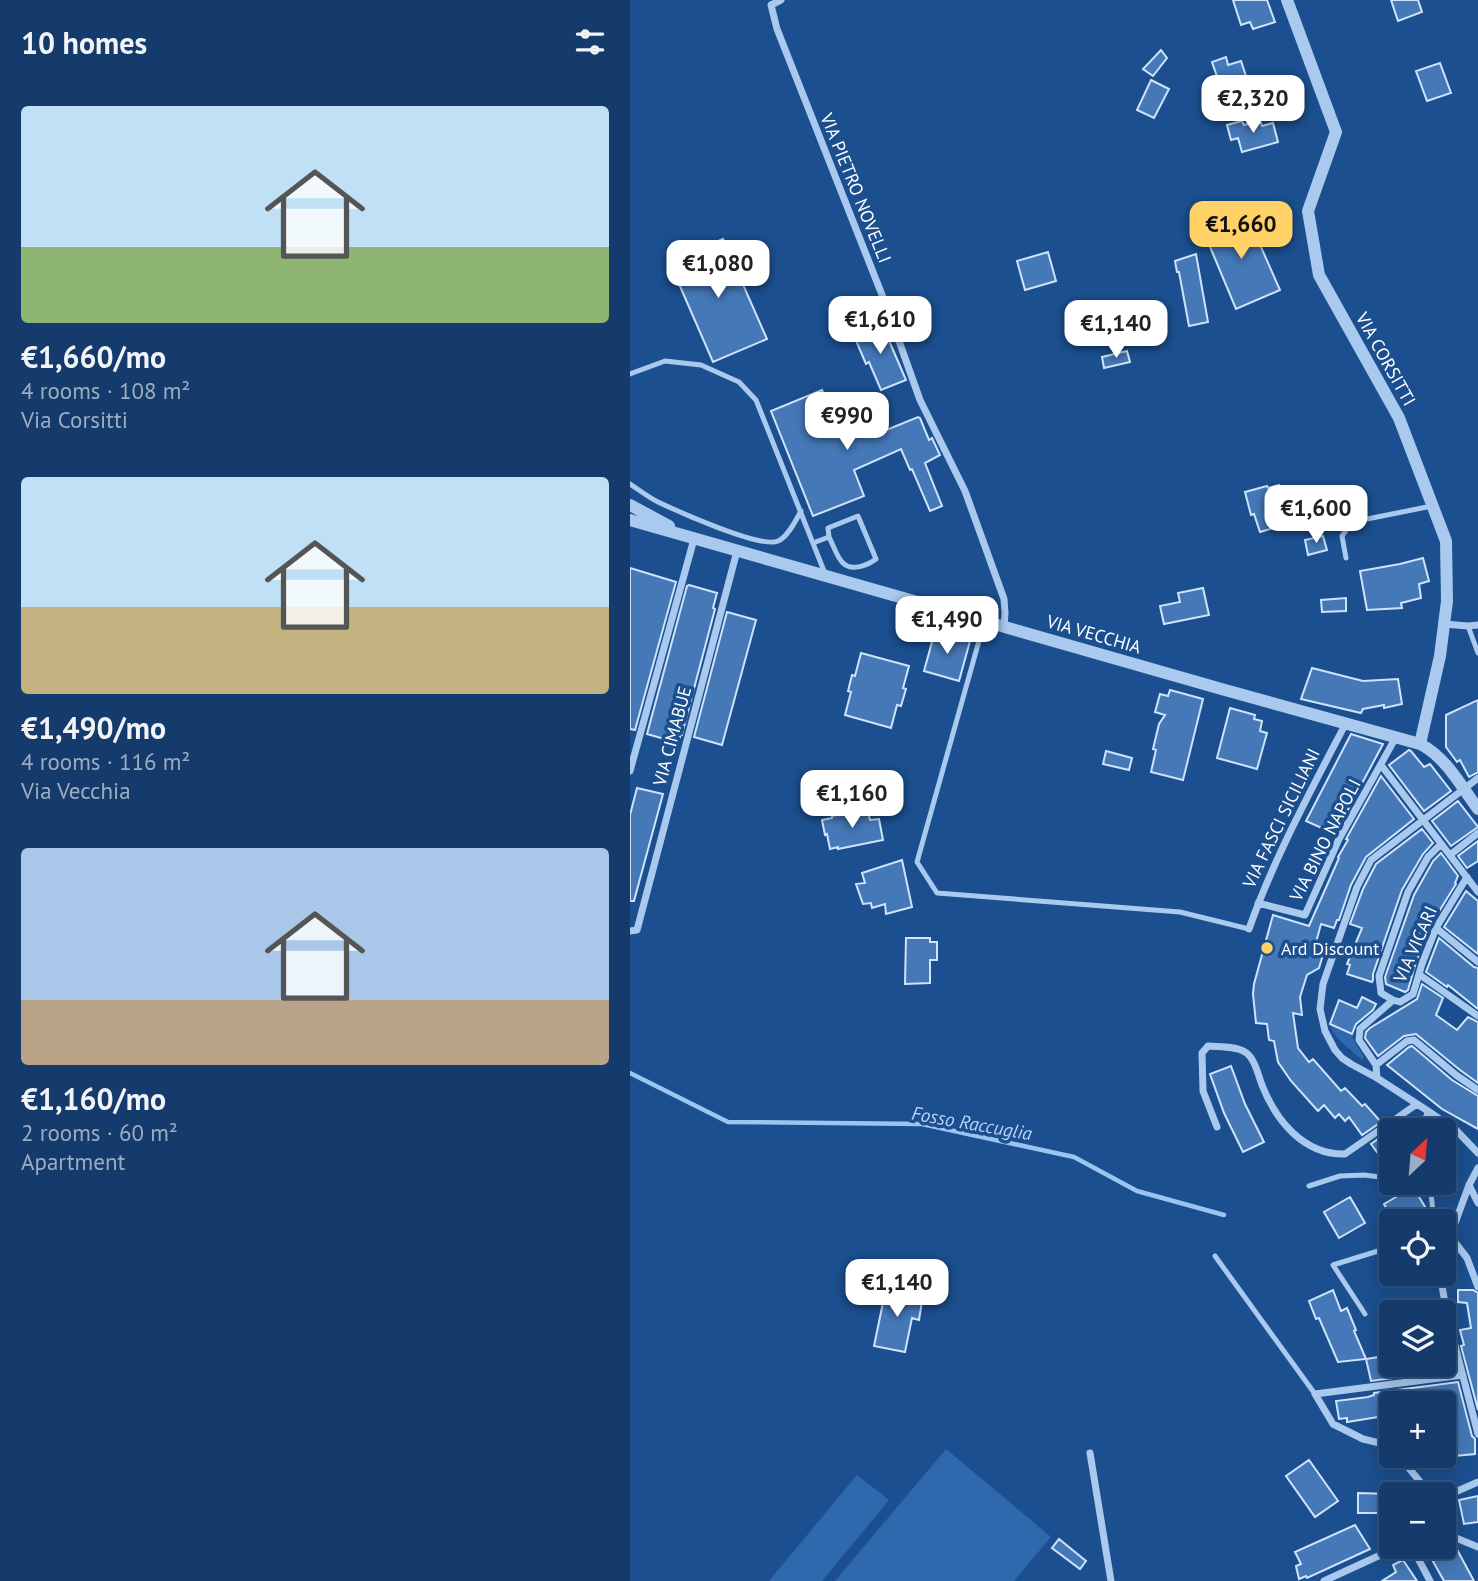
<!DOCTYPE html>
<html lang="en">
<head>
<meta charset="utf-8">
<style>
	body { margin:0; font-family:"PT Sans",sans-serif; background:#214673; color:#f1f3f6; height:100vh; display:flex; flex-direction:column; font-size:26px; white-space:nowrap }
	* { box-sizing:border-box; margin:0 }
	p { font-size:23px; color:#9dadc1 }
	.icon { flex:none; width:38px; height:38px; fill:none; stroke:currentColor; stroke-width:2; stroke-linecap:round; stroke-linejoin:round }
	.map { position:relative; flex:1; overflow:hidden }
	.sheet { display:flex; flex-direction:column; background:#143b6b; width:630px }
	.sheet>* { flex:none }
	.needle { width:46px; rotate:26deg }
	.fabs { position:absolute; left:749px; top:1118px; display:grid; gap:14px }
	.fabs a { display:grid; place-items:center; width:77px; height:77px; border-radius:7px; background:#143b6b; box-shadow:0 4px 18px #0003,0 0 0 2px #33557e; font-size:35px }
	.price { position:absolute; translate:-50% -60px; padding:0 16px; border-radius:14px; background:#fff; color:#222; font-size:23px; line-height:46px; filter:drop-shadow(0 2px 4px #0008) }
	.price::after { content:''; position:absolute; left:50%; top:42px; width:21px; height:16px; margin-left:-10px; background:inherit; clip-path:polygon(0 0,100% 0,50% 100%) }
	.price.active { background:#ffd166; color:#111 }
	ul { padding:0; list-style:none }
	li { display:grid; align-content:center; gap:14px; height:371px; padding:0 21px }
	li span { display:grid; place-items:center; height:217px; border-radius:7px; color:#555 }
	li>.icon { margin-inline-start:auto }
	span .icon { width:126px; height:126px; fill:#fffc; stroke-width:1 }
	li b { font-size:30px }
	h2 { display:flex; justify-content:space-between; align-items:center; height:84px; padding:0 21px; font-size:30px }
	main { display:flex; flex:1; min-height:0 }
	.map>svg:first-child { display:block }
	.green { fill:#2e69ad }
	.lines { fill:none; stroke-linecap:round; stroke-linejoin:round }
	.stream { stroke:#9cc4f0; stroke-width:4.5 }
	.building { fill:#4478b7; stroke:#cfe3fa; stroke-width:2 }
	.service { stroke:#a9c9ee; stroke-width:5 }
	.minor { stroke:#a9c9ee; stroke-width:7 }
	.tertiary { stroke:#a9c9ee; stroke-width:12 }
	.poi-dot { fill:#ffd166; stroke:#1b4f8f; stroke-width:2.5 }
	.labels { text-anchor:middle; dominant-baseline:central; stroke-width:7; stroke-linejoin:round; paint-order:stroke }
	.street-label { font-size:18px; fill:#fff; stroke:#1b4f8f }
	.poi-label { font-size:18px; fill:#fff; stroke:#1b4f8f; text-anchor:start }
	.water-label { font-size:19px; font-style:italic; fill:#b5d3f5; stroke:#1b4f8f }
</style>
</head>
<body>
<main>
<section class="sheet">
<h2>10 homes<svg class="icon" aria-label="filters" viewBox="0 0 24 24"><path d="M4 7h16M4 17h16"/><circle cx="9" cy="7" r="2"/><circle cx="15" cy="17" r="2"/></svg></h2>
<ul>
<li><span style="background:linear-gradient(#bfe0f5 65%,#8fb573 0)"><svg class="icon" aria-label="home" viewBox="0 0 24 24"><path d="M3 11l9-7 9 7M6 9v11h12V9"/></svg></span><div><b>€1,660/mo</b><p>4 rooms · 108 m²</p><p>Via Corsitti</p></div></li>
<li><span style="background:linear-gradient(#bfe0f5 60%,#c2b280 0)"><svg class="icon" aria-label="home" viewBox="0 0 24 24"><path d="M3 11l9-7 9 7M6 9v11h12V9"/></svg></span><div><b>€1,490/mo</b><p>4 rooms · 116 m²</p><p>Via Vecchia</p></div></li>
<li><span style="background:linear-gradient(#a9c7e8 70%,#b9a48a 0)"><svg class="icon" aria-label="home" viewBox="0 0 24 24"><path d="M3 11l9-7 9 7M6 9v11h12V9"/></svg></span><div><b>€1,160/mo</b><p>2 rooms · 60 m²</p><p>Apartment</p></div></li>
</ul>
</section>
<div class="map">
<svg width="848" height="1581" viewBox="0 0 848 1581">
	<rect width="100%" height="100%" fill="#1b4f8f"/>
	<path class="green" d="M699,1024l23,10c1,10 9,15 12,24l-2,2 -25,-22z
		M316,1449l105,88 -37,44h-179z
		M227,1475l32,25 -67,81h-53z"/>
	<g class="lines">
		<path class="stream" d="M0,1073l98,49 194,2 152,33 63,34 87,24"/>
	</g>
	<path class="building" d="M603,0h34l8,22 -22,7 -3,-7 -9,3z
		M761,0h27l4,12 -24,9z
		M531,50l6,8 -14,18 -10,-7z
		M596,57l2,8 13,-4 7,21 -26,9 -10,-29z
		M810,63l11,30 -24,8 -11,-30z
		M521,80l18,9 -15,29 -17,-8z
		M612,121l2,4 12,-3v2l5,-1 1,3 11,-3 5,19 -36,10 -4,-14 -7,2 -4,-15z
		M616,213l34,77 -44,19 -33,-79z
		M93,239l44,100 -54,23 -44,-101z
		M418,252l8,29 -31,9 -8,-29z
		M566,254l12,68 -19,4 -10,-54h-2l-2,-11z
		M251,322l25,58 -25,10 -12,-28 -3,2 -12,-28 7,-3 -1,-3z
		M497,351l3,11 -26,6 -2,-11z
		M192,390l16,40 39,-17 7,18 34,-14 2,1 9,22 3,-2 8,17 -15,8 17,43 -12,5 -18,-42 -2,1 -9,-21 -47,21 10,26 -51,20 -42,-105z
		M649,485l4,13 -8,2 6,26 -21,6 -6,-18 -3,1 -6,-23 22,-6 1,2z
		M693,536l4,14 -19,5 -3,-15z
		M793,558l6,23 -10,3 2,14 -20,5 1,5 -35,2 -7,-39 40,-7z
		M0,568l46,14 -41,148 -5,-1z
		M59,585l28,8 -4,15 2,1 -33,125 -1,-1 -2,8 -3,-1 -1,2 -28,-8 40,-148z
		M573,588l6,27 -45,9 -4,-18 20,-4 -2,-9z
		M716,598v13l-24,1 -1,-12z
		M97,612l29,8 -34,125 -28,-8z
		M305,631l35,10 -11,40 -35,-10z
		M231,653l48,13 -6,22 3,1 -5,17 -4,-1 -6,23 -46,-13 6,-23 -3,-1 4,-16 3,1z
		M682,668l51,13 35,-2 4,25 -18,4v-3l-21,4 -2,4 -60,-14z
		M540,690l33,9 -20,81 -32,-8 5,-22 -3,-1 6,-25 6,-9 -10,-3 5,-18 8,2z
		M848,700v72l-9,5 -9,-17 -3,2 -11,-15v-32z
		M600,708l25,7 -1,4 8,2 -2,10 7,2 -10,36 -40,-11z
		M721,734l32,10 -48,90 -29,-13z
		M779,750l2,1 13,16 6,-3 21,27 -27,20 -35,-46z
		M476,751l26,7 -3,12 -26,-6z
		M751,776l33,43 -48,38 -15,28 -12,35h-2l-3,8 -13,-4 -7,26 8,8 -3,10 -12,7 -7,22 2,18 -9,-2 5,35 11,14 4,-3 28,32 4,-3 17,18 3,-2 16,18 -19,13 -13,-18 -4,4 -6,-7 -4,4 -11,-13 -6,6 -27,-30 -13,-19 -4,-21 -5,-1 -2,-16 -11,-1 -3,-29 1,-10 19,-69 36,11 30,-68 -1,-1 10,-17 -2,-1z
		M7,788l26,6 -29,107h-4v-86z
		M828,801l20,26 -27,19 -19,-25z
		M237,809l3,11 9,-1 4,21 -45,9v-2l-8,2 -3,-15 -2,1 -3,-15 10,-2v-2z
		M792,829l11,14 -10,11 -21,36 -29,84v6l-1,2 -25,-8 3,-9 -3,-1 15,-36 -12,-4 13,-35 13,-25z
		M848,841v20l-11,7 -9,-12z
		M811,853l17,23 -3,7 1,1 -26,42 -14,36 -8,28 -3,2 -19,-8 -1,-7 29,-82 19,-34z
		M272,860l10,47 -26,7 -1,-10 -13,4 -1,-5 -8,1 -7,-20 9,-1 -3,-10z
		M836,891l12,10v53l-34,-27z
		M276,938h24v4h7v18h-7v23l-25,1z
		M809,938l35,29 4,1v41l-30,-24 -1,2 -21,-15z
		M792,984l21,14 -7,17 21,15 11,-13 10,5v61l-18,-13 -44,-36 -12,2 -26,20 -13,-18 1,-6 4,-4 47,-29z
		M732,997l14,7 -3,6 -17,14 -4,10 -22,-10 9,-24 18,8z
		M782,1046l40,34 26,16v33l-36,-20 -55,-44 22,-18z
		M601,1066l14,38 19,38 -21,10 -19,-39 -14,-39z
		M759,1131l2,2v38l-20,-27z
		M783,1187l14,23 -19,12h-14l-10,-18z
		M720,1197l15,26 -26,15 -15,-26z
		M256,1288l37,7 -4,25 -7,-2 -7,34 -31,-6z
		M703,1290l8,21 6,-3 9,22 -2,1 12,28 -28,3 -19,-44 -3,1 -7,-18z
		M828,1290h15l5,3v117l-17,-64 3,-1 -4,-15 11,-2 -4,-25 -9,-1z
		M819,1347l6,23 -84,11 -5,-22 25,-4v10h53v-17z
		M828,1382l14,54 3,3v15l-31,3v-53h-53v11l-44,7v-4l-8,1 -3,-18 32,-4 6,-2v-2z
		M679,1460l29,41 -23,16 -29,-41z
		M728,1493l33,1v19h-33z
		M848,1496v26l-14,2 -5,-24z
		M725,1525l15,24 -63,29 -1,-2 -7,3 -3,-13 5,-2 -6,-12z
		M429,1539l27,22 -6,8 -28,-21z
		M822,1543l2,1 20,37h-30l-19,-34h20z
		M773,1560l14,21h-35l14,-9 -3,-7z"/>
	<g class="lines">
		<path class="service" d="M0,374l35,-13 36,4 38,17 17,18 70,176
			M0,484c9,6 18,13 28,18 19,9 103,47 120,39 10,-4 18,-21 23,-30
			M183,543l16,-6 -1,-9 30,-12 18,43c-8,6 -24,13 -33,4 -6,-5 -10,-19 -14,-26
			M716,558l-4,-22 10,-14 80,-16
			M354,623l-67,239 20,31 243,19 69,17
			M838,626l10,27
			M793,1130l-1,-5 6,-14
			M800,1183l4,39
			M679,1186l31,-10 24,-1 24,3 3,-1
			M585,1256l100,138
			M735,1314l-32,-49 58,-18"/>
		<path class="minor" d="M151,0l-10,5 6,24 111,281 32,90 45,91 39,108 1,14 -1,13
			M814,624l24,2 10,-1
			M751,765l97,127
			M0,771l64,-232
			M848,778l-107,82 -14,27 -34,97 -3,25 5,22 10,19 7,8 9,6 26,14 51,33 28,19 22,23
			M820,855l28,-22
			M628,903l47,12 34,-76 57,-102
			M806,928l42,34
			M619,929c25,-71 62,-139 97,-206
			M0,931l7,-1 100,-379
			M790,975l58,41
			M763,1000l-12,-7 -2,-17 29,-84 20,-35 13,-13
			M746,1065l31,-24 7,-1 42,35 22,15
			M747,1078l-1,-13 -17,-25 1,-11 33,-29 7,2 13,-8 9,-30 14,-36 31,-51
			M587,1127l-14,-36 -1,-38 6,-7c11,1 28,0 37,6 10,6 13,23 17,33 14,36 42,70 83,69l72,-50
			M839,1185l9,18
			M820,1236l17,22 11,29
			M814,1253l25,-68 9,-17
			M810,1274l7,41 31,119
			M761,1448l-3,-3 -25,-6 -30,-15 -18,-30 148,-19
			M460,1453l21,128
			M769,1456l31,38
			M814,1497l34,-15
			M814,1533l34,14
			M782,1547l18,34
			M694,1581l63,-29 4,-5"/>
		<path class="tertiary" d="M657,0l49,132 -28,79 11,64 80,143 47,123 1,60 -7,55 -20,88
			M0,505l39,21
			M0,520l595,170 195,54c26,13 41,42 58,65"/>
	</g>
	<circle class="poi-dot" cx="637" cy="948" r="7"/>
	<g class="labels">
		<g class="street-label">
			<text transform="translate(226 188) rotate(68)">VIA PIETRO NOVELLI</text>
			<text transform="translate(756 359) rotate(61)">VIA CORSITTI</text>
			<text transform="translate(464 634) rotate(16)">VIA VECCHIA</text>
			<text transform="translate(42 736) rotate(-75)">VIA CIMABUE</text>
			<text transform="translate(651 818) rotate(-64)">VIA FASCI SICILIANI</text>
			<text transform="translate(695 840) rotate(-63)">VIA BINO NAPOLI</text>
			<text transform="translate(785 944) rotate(-66)">VIA VICARI</text>
		</g>
		<g class="poi-label">
			<text x="651" y="948">Ard Discount</text>
		</g>
		<g class="water-label">
			<text transform="translate(342 1123) rotate(10)">Fosso Raccuglia</text>
		</g>
	</g>
</svg>
<div class="fabs">
<a><svg class="needle" viewBox="-14 -14 28 28"><path d="M0-13l5 13h-10z" fill="#e53935"/><path d="M0 13l5-13h-10z" fill="#9dadc1"/></svg></a>
<a><svg class="icon" aria-label="locate" viewBox="0 0 24 24"><circle cx="12" cy="12" r="6"/><path d="M12 2v4M12 18v4M2 12h4M18 12h4"/></svg></a>
<a><svg class="icon" aria-label="layers" viewBox="0 0 24 24"><path d="M12 4l9 5-9 5-9-5zM3 14l9 5 9-5"/></svg></a>
<a>+</a>
<a>−</a>
</div>
<b class="price" style="left:623px;top:135px">€2,320</b>
<b class="price active" style="left:611px;top:261px">€1,660</b>
<b class="price" style="left:88px;top:300px">€1,080</b>
<b class="price" style="left:250px;top:356px">€1,610</b>
<b class="price" style="left:486px;top:360px">€1,140</b>
<b class="price" style="left:217px;top:452px">€990</b>
<b class="price" style="left:686px;top:545px">€1,600</b>
<b class="price" style="left:317px;top:656px">€1,490</b>
<b class="price" style="left:222px;top:830px">€1,160</b>
<b class="price" style="left:267px;top:1319px">€1,140</b>
</div>
</main>
</body>
</html>
